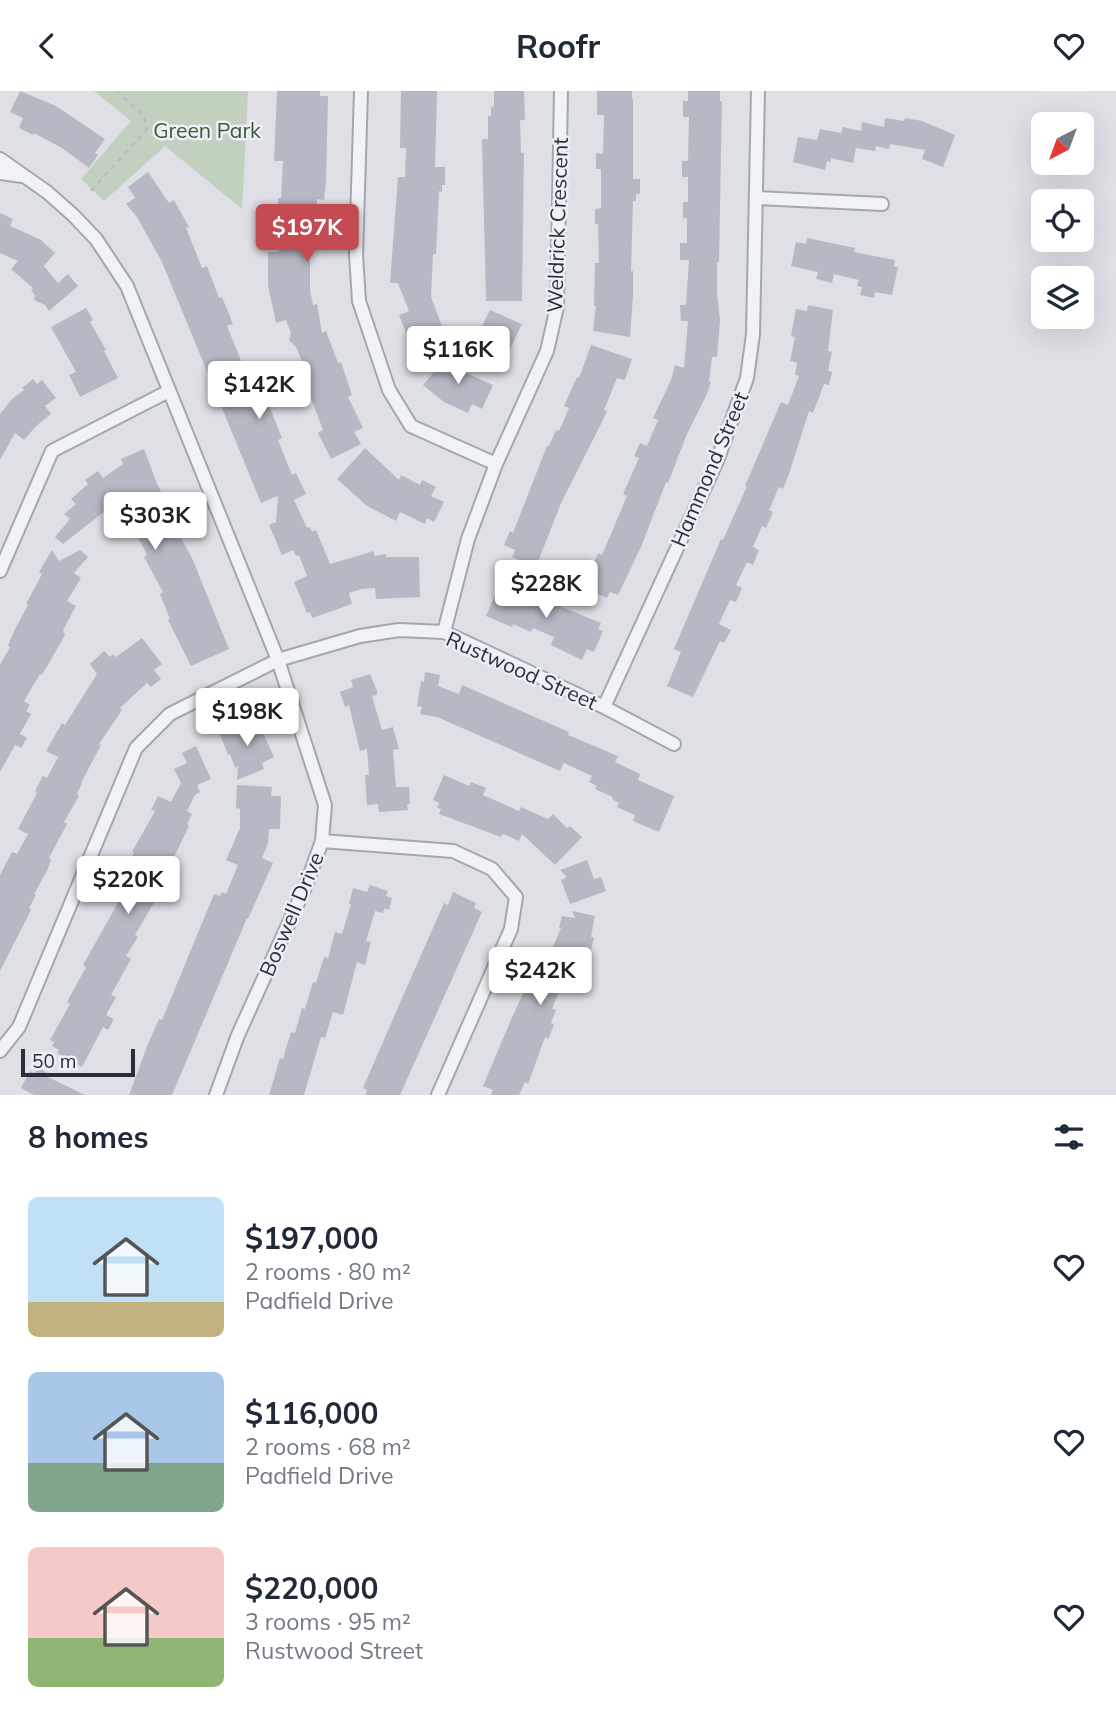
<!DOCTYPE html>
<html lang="en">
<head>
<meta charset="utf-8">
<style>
	body { margin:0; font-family:Mulish,sans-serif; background:#f6f6f7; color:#1f2937; height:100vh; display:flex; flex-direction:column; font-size:26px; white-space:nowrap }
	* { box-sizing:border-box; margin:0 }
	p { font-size:23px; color:#747a83 }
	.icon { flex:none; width:38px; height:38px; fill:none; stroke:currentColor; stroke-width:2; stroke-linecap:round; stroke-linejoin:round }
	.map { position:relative; height:1004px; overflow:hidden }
	.drawer { display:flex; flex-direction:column; background:#fff; flex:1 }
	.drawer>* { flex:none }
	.needle { width:46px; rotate:221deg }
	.fabs { position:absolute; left:1031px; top:21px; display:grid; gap:14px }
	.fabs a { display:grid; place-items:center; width:63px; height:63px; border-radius:10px; background:#fff; box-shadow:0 7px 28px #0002; font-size:35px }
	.scale { position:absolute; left:21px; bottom:18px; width:114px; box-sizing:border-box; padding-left:7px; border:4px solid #282e3c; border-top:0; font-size:19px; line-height:24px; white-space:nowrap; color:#282e3c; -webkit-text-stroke:5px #edeff4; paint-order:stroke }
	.price { position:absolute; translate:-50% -60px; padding:0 16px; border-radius:7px; background:#fff; color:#222; font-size:23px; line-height:46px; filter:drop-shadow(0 2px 4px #0008) }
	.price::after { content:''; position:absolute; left:50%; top:42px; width:21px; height:16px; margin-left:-10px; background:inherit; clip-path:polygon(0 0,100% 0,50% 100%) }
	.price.current { background:#c34b51; color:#fff }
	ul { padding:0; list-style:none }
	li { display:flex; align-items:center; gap:21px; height:175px; padding:0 28px }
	li span { display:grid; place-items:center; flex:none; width:196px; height:140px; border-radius:10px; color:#555 }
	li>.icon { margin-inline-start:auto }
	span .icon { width:84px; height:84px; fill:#fffc; stroke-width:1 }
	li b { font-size:30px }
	h2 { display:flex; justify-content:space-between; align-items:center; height:84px; padding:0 28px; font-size:30px }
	header { display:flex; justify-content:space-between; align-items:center; height:91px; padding:0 28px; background:#fff; font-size:32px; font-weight:700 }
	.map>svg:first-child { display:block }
	.green { fill:#c2d0c0 }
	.building { fill:#b6b9c3 }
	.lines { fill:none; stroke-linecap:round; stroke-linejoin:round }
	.street-casing { stroke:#a4a7b0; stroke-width:16 }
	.path { stroke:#b8bbc1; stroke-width:2.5; stroke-dasharray:5 5; stroke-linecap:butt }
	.street { stroke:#f0f2f5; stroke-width:12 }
	.labels { text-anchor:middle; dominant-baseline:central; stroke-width:5; stroke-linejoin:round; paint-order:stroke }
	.park-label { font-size:21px; fill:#3a5737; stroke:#edeff4 }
	.street-label { font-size:21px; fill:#282e3c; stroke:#edeff4 }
</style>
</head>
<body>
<header><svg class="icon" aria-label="back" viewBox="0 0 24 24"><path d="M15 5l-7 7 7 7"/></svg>Roofr<svg class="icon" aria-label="heart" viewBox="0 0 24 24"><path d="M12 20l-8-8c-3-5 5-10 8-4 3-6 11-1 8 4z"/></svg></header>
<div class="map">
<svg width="1116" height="1004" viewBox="0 0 1116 1004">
	<rect width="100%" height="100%" fill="#dee0e6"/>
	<path class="green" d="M94,0h154l-6,118 -77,-63 -61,55 -23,-22 50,-58z"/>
	<path class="building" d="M20,0l36,15 49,33 -10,14 3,2 -9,13 -27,-20 -28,-15 -1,2 -14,-7 4,-10 -13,-6z
		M277,0h43v5h8l-2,84 -2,20 -7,-1 -2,47 -5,-1v45l3,15 4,-1 5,29 4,-2 12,32 3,-1 11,33 -4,2 15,31 -9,4 7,12 -30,15 -13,-26 5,-3 -15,-40 -2,1 -5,-14 -5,2 -6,-13 12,-5 -6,-14 -7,-7 2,-7 -5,-13 -10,3 -8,-38v-33h11l2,-40h-3v-14h3l2,-37h-9z
		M401,0h36l-2,76h10v18h-3v7l-3,-1 -3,63h-3l-2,43 18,48 -24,9 -4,-10 -9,4 -13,-33 10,-4 -11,-28h-8l8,-106h7l1,-29h-6z
		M494,0h30l1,29h-5l1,33h3l-2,148h-36l-4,-162h6v-23h3v-9l3,-1z
		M597,0h35v8h1v80h7v15h-4v7h-3l-2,70h2v25l-3,41 -37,-6 3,-25h-2l1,-43h4l-1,-39h-3v-15l6,-1v-39h-5v-16l7,1 1,-39h-7z
		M688,0h32v10h2l-3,161h-2v30l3,28 -3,37h-5l-3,24 2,1 -4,12 -20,40 -19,49 -2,-1 -25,65 -23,48 -8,-3 -3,6 -20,-9 8,-17 -4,-2 7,-17 4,2 25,-59 -4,-2 16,-36 -5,-2 6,-13 7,3 11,-26 -5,-2 18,-38 4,-15 9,3 4,-47h-7l-1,-16h6l3,-45h-9v-17h7v-25h-4v-16h5v-25h-6v-16h6l1,-44h-6v-16h5z
		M885,27l19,3 1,-3 17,3 33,14 -12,32 -21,-8 3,-9 -35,-6 -1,5 -13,-3 -1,5 -19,-3 -3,15 -22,-5v4l-4,-1 -2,9 -32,-8 5,-25 19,3 3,-11 21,4 2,-6 18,4 1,-9 22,5z
		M148,81l21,31 5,-3 15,27 -3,1 16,40 5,-2 12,32 3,-1 11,27 -6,2 15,37 4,-2 12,28 4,-1 20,50 -4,2 14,35 4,-2 10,21 -12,6 13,28 3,-1 2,5 4,-2 14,34 44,-13v5l12,-2v3h33l1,40 -44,2 -1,-11 -14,1 -12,4 3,11 -40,14 -2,-6 -3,1 -13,-31 13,-6 -8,-21 -3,1 -3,-6 -11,5 -13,-30 7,-3 2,-26 -17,7 -99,-241 -25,-45 -11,-13 9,-6 -7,-11z
		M0,122l13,6 -3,7 31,14 14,13 -11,13 14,17 10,-9 10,12 -29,25 -4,-6 -11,-5 1,-5 -4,-5 2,-2 -22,-19 7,-8 -18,-8z
		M807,147l48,10 -1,4 41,8 -1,7h4l-6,28 -17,-3 -1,6 -14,-3 2,-8 -5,-1 2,-6 -25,-6 -2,9 -16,-4 2,-7 -27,-6 5,-24 10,2z
		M808,214l25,5 -5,41 4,1 -4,19 4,1 -3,13 -5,-1 -11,29 -4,-2 -20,63 -6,15 -4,-2 -10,23 4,2 -7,16 -4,-2 -9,21 6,3 -6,15 -6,-3 -11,23 6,3 -6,14 -6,-2 -11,24 12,6 -7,13 -4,-2 -27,56 -26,-11 14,-34 -7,-3 47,-110 2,1 24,-54h-2l36,-84 7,3 11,-29 -4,-1 2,-12 -7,-2 5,-24 -4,-1 5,-27 11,2z
		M86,217l7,12 -3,2 16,28 -2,1 14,27 -38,19 -11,-22 7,-3 -25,-45z
		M490,219l32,14 -12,25 -29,-13 3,-6 -3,-2z
		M591,254l41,14 -7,21 -8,-2 -13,32 3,1 -6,13 -40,79 -25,64 -24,-10 3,-7 -11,-5 6,-14 3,2 34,-87h2l7,-16 3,1 10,-23 -5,-2 13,-29 2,1z
		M450,262l19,17 -3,3 27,12 -11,24 -10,-5 -4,9 -24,-11 -21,-17z
		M33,288l4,5 5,-4 14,18 -11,8 6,8 -15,12 -12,14 -9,-7 -15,27v-46l12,-15 12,-9 -2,-2z
		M365,357l34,32 2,-5 19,10 2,-5 14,7 -5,9 13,6 -10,20 -7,-4 -2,6 -25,-12 -4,9 -29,-15 -30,-27z
		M144,358l14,37 17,31 -5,2 22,39 37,91 -38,17 -23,-46 2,-1 -10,-25 3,-2 -19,-35 3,-2 -9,-18 5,-3 -7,-13 9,-5 -10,-24 -20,14 -1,-2 -51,40 -8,-7 15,-18 -6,-5 12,-10 -5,-5 17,-15 -3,-4 13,-9 5,7 20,-14 -2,-5z
		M52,459l7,11 21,-11 8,7 -14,16 7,5 -14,23 9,5 -13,24 2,5 -23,40 -2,-1 -16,27 6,4 -4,6 5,3 -11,20 7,4 -6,10 -6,-3 -15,27v-107l10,-18 -2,-1 7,-17 13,-24 -2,-1 16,-30 -3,-2z
		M500,492l30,13 4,-8 21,9 -3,6 49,20 -3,6 5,2 -9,21 -7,-3 -5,11 -31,-15 3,-8 -21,-9 -2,4 -18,-8 -1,3 -26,-11z
		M142,547l20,26 -8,6 7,9 -10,8 -4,-4 -27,25 2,2 -23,34 2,1 -20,38h1l-5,11 2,2 -15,26 3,2 -18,34 2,2 -4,11 -13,23 2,1 -7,13 2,2 -31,61v-96l12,-23 5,2 11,-20 -10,-5 19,-36 -2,-2 8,-15 4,2 11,-21 -12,-6 16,-28 3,2 32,-51 -7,-10 14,-13 6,6 3,-3 3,3z
		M425,581l15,3 -2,11 21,8 3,-9 107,47 -1,3 50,21 -3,6 25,12 -2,6 36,16 -15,36 -26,-11 2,-6 -18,-8 2,-4 -7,-4 1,-2 -18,-8 2,-3 -8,-4 3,-6 -28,-13 -4,8 -123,-54 -17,-3 2,-7 -5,-1 4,-25 3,1z
		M370,583l7,17v4l-5,1 10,34 11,-3 6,22 -6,1 3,37h13l1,17h-3l1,6 -29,2 -1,-8 -11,1 -2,-30h4l-2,-26 -7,2 -11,-46 -4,2 -5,-15 13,-5 -2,-7z
		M257,629l17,37 -12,6 2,6 -27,11 1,-14 -3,2 -5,-14 -2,1 -8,-21z
		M196,655l15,33 -14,6 3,7 -5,3 -8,16 5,3 -5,10 2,2 -27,56 3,2 -30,51 3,2 -12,19 5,3 -20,36 5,2 -10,18 8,4 -6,11 -5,-3 -21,40 -25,-14 2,-3 -7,-4 2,-4 -4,-2 20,-36 -3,-2 19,-35 -3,-2 40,-71 -7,-4 18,-37 -2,-1 23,-41 -4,-1 7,-14 13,6 10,-19 -7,-14 13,-6 -5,-10z
		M444,684l25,11 2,-4 15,6 -3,7 36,16 2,-4 27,12 5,-5 14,14 3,-2 12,11 -27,28 -33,-31 -3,7 -16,-7 -2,3 -62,-23 2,-5 -4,-1 2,-5 -6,-3z
		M237,694l35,2 -1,9h10l-1,33h-11l-1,14 -6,15 11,5 -25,56 -1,-1 -75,177h-43l19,-51 11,-25 3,1 52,-126 6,2 2,-4 4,2 12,-29 -12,-5 14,-32v-19l-4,-1z
		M587,769l7,19 7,-2 5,14 -36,13 -9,-24 6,-3 -7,-7z
		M370,794l18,6 -2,5 6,2 -3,12 -4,-2 -2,5 -8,-2 -9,30 5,1 -6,23 -8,-3 -14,53 -10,-3 -8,26 -4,-1 -17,58h-35l11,-37 3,1 8,-27 4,1 7,-25 3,1 8,-27 3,1 8,-26 4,1 7,-26 7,2 9,-30h-2l4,-16 14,4z
		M453,801l23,11 -2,5 8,4 -82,183h-35l2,-5 -4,-2 36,-83 45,-102 4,2z
		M572,820l23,5 -4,21 3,1 -4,16 -12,27 -12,-6 -14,34 4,1 -5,13 3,2 -6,14 -3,-2 -17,47 -3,-2 -6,13h-28l2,-5 -10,-4 30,-71 21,-45 3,1 6,-15 5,2 13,-30h-2l3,-12 13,2z
		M38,977l12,6 -2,3 37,18h-51l-13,-7 9,-17 5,2z"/>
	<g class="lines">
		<defs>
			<path id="street" d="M361,0l-5,164 3,46 30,89 22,36 85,38
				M0,68l47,33 26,23 23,24 31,47 151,374 47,145 -3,36 -15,42 -69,152 -22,60
				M0,82l22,3
				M757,107l125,6
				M0,480l52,-120 117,-60
				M444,541l24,-93 28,-75 51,-113 10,-44 4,-216
				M604,616l113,-246 30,-83 6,-44 5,-243
				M322,750l131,10 39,18 24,28 -5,32 -73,166
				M0,960l19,-24 117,-279 34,-34 108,-54 82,-24 39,-6 45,2 160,75 70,37"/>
		</defs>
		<use href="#street" class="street-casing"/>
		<path class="path" d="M91,100l56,-62 -3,-13 -27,-25"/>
		<use href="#street" class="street"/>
	</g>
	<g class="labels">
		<g class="park-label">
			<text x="207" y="39">Green Park</text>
		</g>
		<g class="street-label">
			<text transform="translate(557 134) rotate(-88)">Weldrick Crescent</text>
			<text transform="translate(709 378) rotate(-67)">Hammond Street</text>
			<text transform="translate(522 579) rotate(24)">Rustwood Street</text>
			<text transform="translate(291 823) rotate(-67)">Boswell Drive</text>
		</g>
	</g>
</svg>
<div class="fabs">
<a><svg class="needle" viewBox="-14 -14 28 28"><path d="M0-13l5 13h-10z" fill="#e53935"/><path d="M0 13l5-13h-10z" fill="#747a83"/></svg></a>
<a><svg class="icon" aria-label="locate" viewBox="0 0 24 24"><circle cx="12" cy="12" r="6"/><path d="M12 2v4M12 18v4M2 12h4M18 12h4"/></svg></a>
<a><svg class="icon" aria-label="layers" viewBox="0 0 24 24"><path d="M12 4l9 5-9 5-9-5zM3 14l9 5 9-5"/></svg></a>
</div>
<div class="scale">50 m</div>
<b class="price current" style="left:307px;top:173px">$197K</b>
<b class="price" style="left:458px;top:295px">$116K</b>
<b class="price" style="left:259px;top:330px">$142K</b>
<b class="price" style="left:155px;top:461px">$303K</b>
<b class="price" style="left:546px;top:529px">$228K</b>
<b class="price" style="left:247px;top:657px">$198K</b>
<b class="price" style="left:128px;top:825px">$220K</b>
<b class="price" style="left:540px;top:916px">$242K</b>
</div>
<section class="drawer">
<h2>8 homes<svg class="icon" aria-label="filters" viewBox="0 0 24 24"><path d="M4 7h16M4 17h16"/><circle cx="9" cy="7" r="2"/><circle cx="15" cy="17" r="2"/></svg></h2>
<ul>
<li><span style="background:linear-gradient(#bfe0f5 75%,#c2b280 0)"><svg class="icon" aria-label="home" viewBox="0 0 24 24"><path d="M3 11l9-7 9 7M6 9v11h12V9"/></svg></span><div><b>$197,000</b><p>2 rooms · 80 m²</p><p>Padfield Drive</p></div><svg class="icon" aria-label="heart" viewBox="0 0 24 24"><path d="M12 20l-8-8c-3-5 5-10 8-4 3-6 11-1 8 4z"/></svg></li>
<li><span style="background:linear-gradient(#a9c7e8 65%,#7fa58c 0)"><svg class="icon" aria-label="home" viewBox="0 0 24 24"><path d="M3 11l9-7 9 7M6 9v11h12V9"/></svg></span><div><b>$116,000</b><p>2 rooms · 68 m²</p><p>Padfield Drive</p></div><svg class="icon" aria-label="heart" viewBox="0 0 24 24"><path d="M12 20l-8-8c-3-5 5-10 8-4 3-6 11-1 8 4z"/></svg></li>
<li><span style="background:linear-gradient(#f6c9c9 65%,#8fb573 0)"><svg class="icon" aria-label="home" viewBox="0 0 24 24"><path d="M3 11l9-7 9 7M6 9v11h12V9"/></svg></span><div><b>$220,000</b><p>3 rooms · 95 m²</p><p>Rustwood Street</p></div><svg class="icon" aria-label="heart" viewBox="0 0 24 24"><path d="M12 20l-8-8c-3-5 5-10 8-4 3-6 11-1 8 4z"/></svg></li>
</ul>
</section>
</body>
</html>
